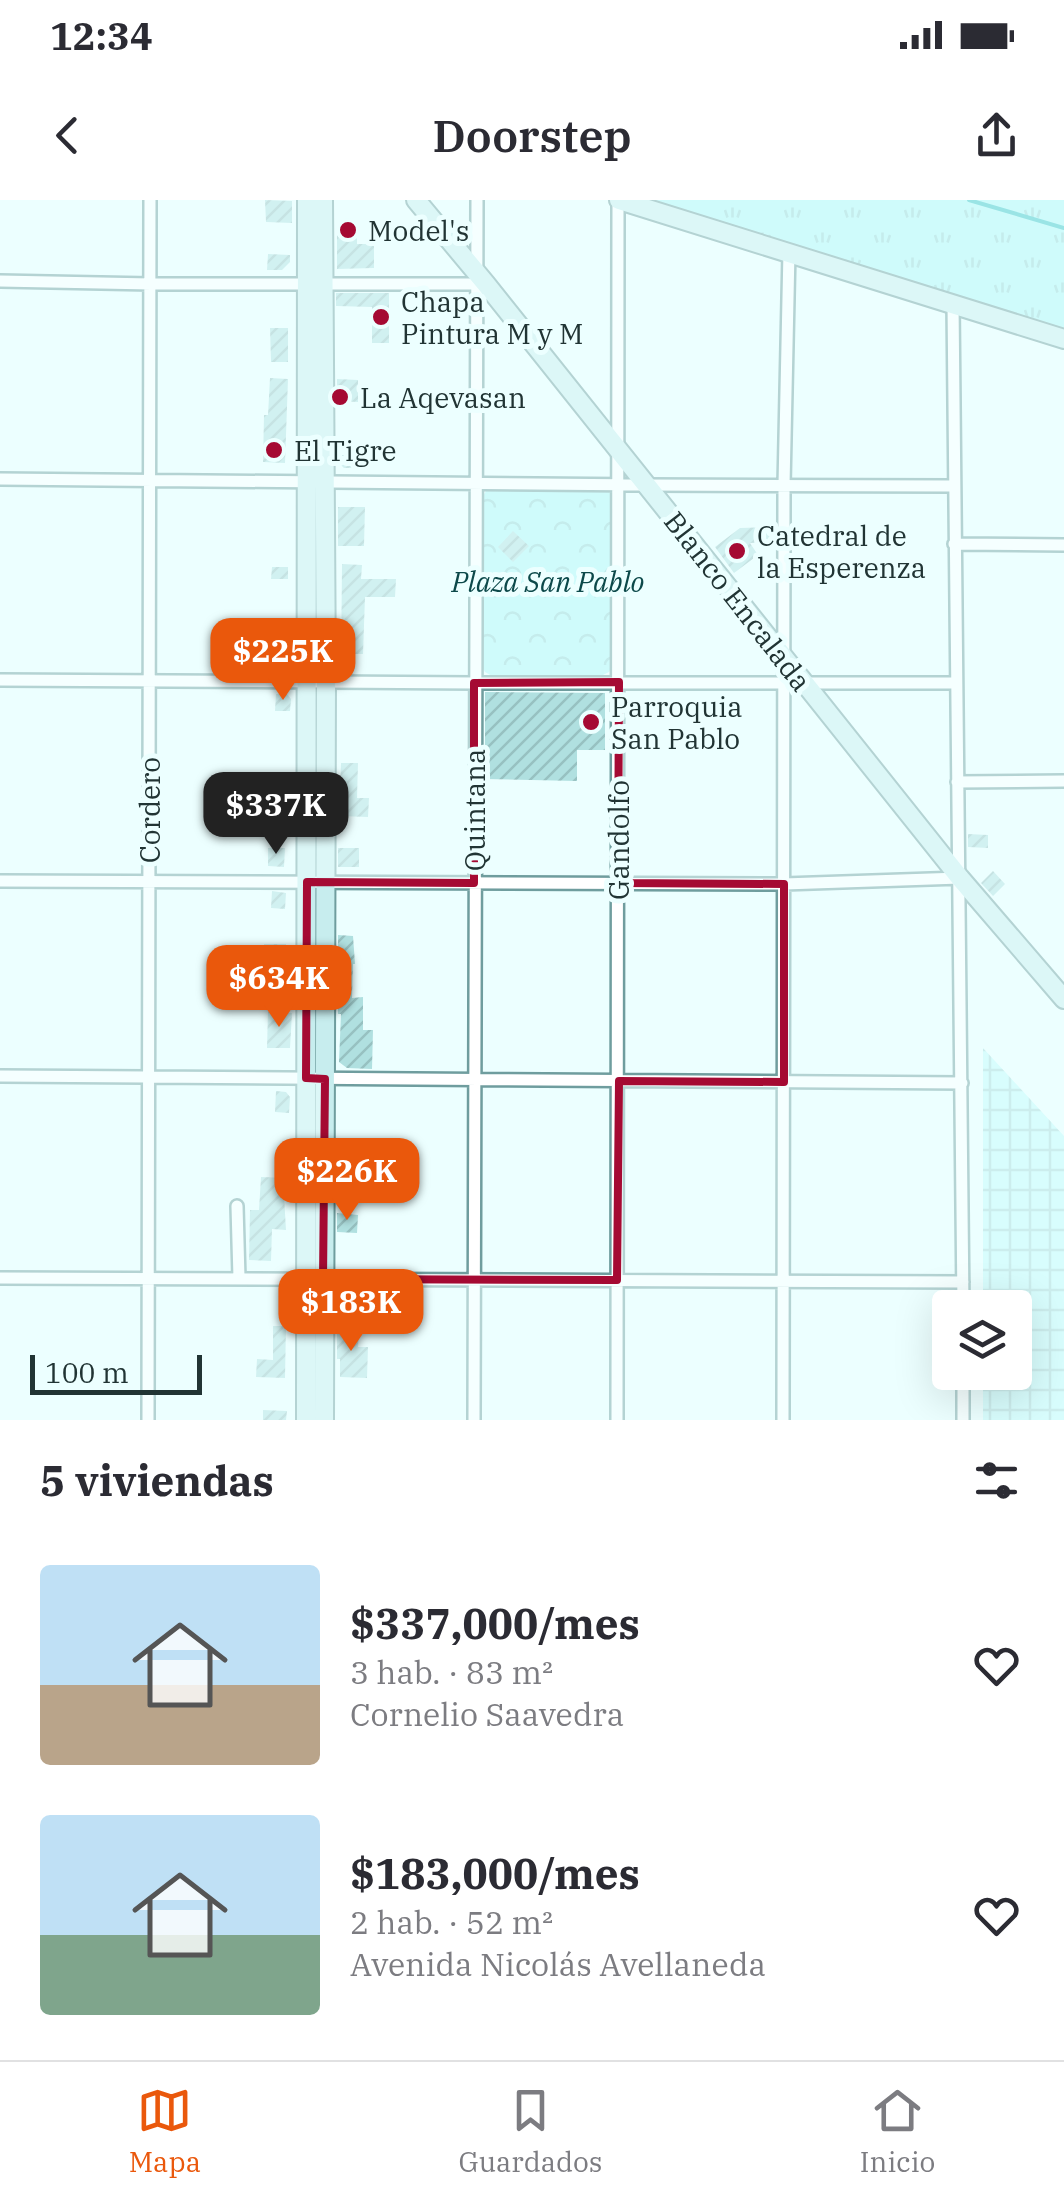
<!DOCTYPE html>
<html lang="es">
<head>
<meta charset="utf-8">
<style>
	body { margin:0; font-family:"IBM Plex Serif",serif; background:#f2f2f3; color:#2b2b33; height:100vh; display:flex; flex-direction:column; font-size:38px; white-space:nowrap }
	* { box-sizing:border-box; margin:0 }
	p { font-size:32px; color:#7c7c81 }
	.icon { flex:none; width:55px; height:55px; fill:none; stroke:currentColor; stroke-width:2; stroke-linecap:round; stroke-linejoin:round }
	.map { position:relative; height:1220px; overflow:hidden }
	.side { display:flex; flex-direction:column; background:#fff; flex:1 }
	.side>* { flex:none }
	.fabs { position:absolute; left:932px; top:1090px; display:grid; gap:20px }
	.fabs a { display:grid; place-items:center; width:100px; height:100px; border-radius:10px; background:#fff; box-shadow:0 10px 40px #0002; font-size:50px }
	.scale { position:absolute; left:30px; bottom:25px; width:172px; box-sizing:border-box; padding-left:10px; border:5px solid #213434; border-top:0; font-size:28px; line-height:35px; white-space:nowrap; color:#213434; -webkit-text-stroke:8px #ecffff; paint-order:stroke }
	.price { position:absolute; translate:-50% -85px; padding:0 22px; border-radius:20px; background:#ea580c; color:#fff; font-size:32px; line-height:65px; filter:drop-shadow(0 2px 5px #0008) }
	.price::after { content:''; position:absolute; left:50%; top:60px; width:30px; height:22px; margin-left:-15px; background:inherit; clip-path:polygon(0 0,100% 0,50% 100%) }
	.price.current { background:#222; color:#fff }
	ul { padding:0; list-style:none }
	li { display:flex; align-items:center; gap:30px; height:250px; padding:0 40px }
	li span { display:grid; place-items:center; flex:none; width:280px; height:200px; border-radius:10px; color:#555 }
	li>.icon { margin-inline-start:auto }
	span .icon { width:120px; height:120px; fill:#fffc; stroke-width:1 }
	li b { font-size:42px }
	h2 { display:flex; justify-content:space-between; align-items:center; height:120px; padding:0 40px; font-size:42px }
	.status { display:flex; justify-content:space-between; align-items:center; height:70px; padding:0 50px; background:#fff; direction:ltr }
	.status svg { height:28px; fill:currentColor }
	header { display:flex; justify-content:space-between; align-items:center; height:130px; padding:0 40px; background:#fff; font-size:45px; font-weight:600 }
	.menu { display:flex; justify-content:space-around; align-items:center; height:140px; border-top:2px solid #e1e1e2; background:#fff; font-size:28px; color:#7c7c81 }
	.menu a { display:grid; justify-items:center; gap:5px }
	.menu .current { color:#ea580c }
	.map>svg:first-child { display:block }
	.industrial { fill:url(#industrial-grid) }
	.grass { fill:url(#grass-tufts) }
	.park { fill:url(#park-crowns) }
	.pitch { fill:#acf7f7 }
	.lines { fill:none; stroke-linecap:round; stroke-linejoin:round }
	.stream { stroke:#36c4c6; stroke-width:4 }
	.building { fill:url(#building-hatch) }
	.street-casing { stroke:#6f9d9e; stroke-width:16 }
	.secondary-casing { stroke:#6f9d9e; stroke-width:22 }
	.street { stroke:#fff; stroke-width:11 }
	.secondary { stroke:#c7edee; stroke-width:18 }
	.marked { fill:none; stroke:#a50a33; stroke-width:8; stroke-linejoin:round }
	.poi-dot { fill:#a50a33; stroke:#ecffff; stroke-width:4 }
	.labels { text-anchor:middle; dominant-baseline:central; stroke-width:10; stroke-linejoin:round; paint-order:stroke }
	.poi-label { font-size:28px; fill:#213434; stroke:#ecffff; text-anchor:start }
	.park-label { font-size:28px; font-style:italic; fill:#0c494a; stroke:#ecffff }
	.street-label { font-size:28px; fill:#213434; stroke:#ecffff }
</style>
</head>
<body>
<div class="status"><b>12:34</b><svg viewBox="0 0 49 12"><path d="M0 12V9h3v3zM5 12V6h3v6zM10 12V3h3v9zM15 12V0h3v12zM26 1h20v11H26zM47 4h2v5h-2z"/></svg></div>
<header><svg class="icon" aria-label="back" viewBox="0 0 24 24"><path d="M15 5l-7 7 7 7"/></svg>Doorstep<svg class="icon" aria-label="share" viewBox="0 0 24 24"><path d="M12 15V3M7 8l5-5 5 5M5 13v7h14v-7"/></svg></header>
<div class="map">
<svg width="1064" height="1220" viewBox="0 0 1064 1220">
	<defs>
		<pattern id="industrial-grid" width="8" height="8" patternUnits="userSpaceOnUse" patternTransform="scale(2.5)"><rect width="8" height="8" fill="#bffbfb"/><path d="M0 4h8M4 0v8" fill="none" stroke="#a4d8d8"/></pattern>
		<pattern id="grass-tufts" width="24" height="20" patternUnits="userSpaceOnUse" patternTransform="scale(2.5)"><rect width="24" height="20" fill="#acf7f7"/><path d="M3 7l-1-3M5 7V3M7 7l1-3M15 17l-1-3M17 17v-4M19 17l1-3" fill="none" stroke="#94d4d4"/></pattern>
		<pattern id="park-crowns" width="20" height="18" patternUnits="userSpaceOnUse" patternTransform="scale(2.5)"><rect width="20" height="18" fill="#acf7f7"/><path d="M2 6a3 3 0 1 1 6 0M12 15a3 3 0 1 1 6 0" fill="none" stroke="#94d4d4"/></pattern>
		<pattern id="building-hatch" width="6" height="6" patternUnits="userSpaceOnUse" patternTransform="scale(2.5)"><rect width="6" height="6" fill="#b0e0e0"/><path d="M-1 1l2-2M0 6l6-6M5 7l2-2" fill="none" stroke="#97c1c1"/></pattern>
	</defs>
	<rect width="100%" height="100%" fill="#ecffff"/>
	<path class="industrial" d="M983,848l81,88v284h-81v-47l32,-1v-64l-32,-1z"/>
	<path class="grass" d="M636,0h428v130l-161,-46z"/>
	<path class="park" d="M492,289l115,1 7,7 -1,168 -4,7 -6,3 -111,1 -7,-4 -4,-7 1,-167 4,-7z"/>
	<path class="pitch" d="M569,358h25v44h-25z"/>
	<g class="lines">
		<path class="stream" d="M969,0l95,28"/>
	</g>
	<path class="building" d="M265,0l27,1v22l-26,-1z
		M337,31h20v13h17v24l-37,1z
		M268,54l22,1v7l-8,8h-15z
		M336,93h53v50h-17v-36l-36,-1z
		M270,128h18v34h-17z
		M270,178l18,1 -3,84 -22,-1 1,-47h4z
		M337,179l21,1v22l-21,-1z
		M338,255h23v13h-17l-6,-6z
		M338,307h27l-1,39h-26z
		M770,327l1,15 -21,1 8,12 -24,18 -19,-26 25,-19z
		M513,331l16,15 -16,16 -15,-15z
		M342,364l20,1 -1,14h35l-1,18h-30l-2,57h-8v15h-11l-3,-4z
		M272,367h16v12h-17z
		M485,492l120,1v57h-28v31l-92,-2z
		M276,494h11l4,5 -1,12h-15z
		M341,563h17l-1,35h12l-1,19 -29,-1z
		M968,634l20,1v13l-20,-1z
		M268,648h17l-1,19 -16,-1z
		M338,648h21v19h-21z
		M993,671l12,13 -12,12 -12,-13z
		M272,691l14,2 -1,16 -14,-1z
		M338,735l15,1 2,28h-2l-1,34 11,-1v33h10l-1,39 -25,-1 -8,-6 2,-48h-3z
		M264,744h22v18l-23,-1z
		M268,812l24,1 -2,35h-23z
		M276,891l10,1 4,5 -1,16 -14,-1z
		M392,942v20l-34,1v14h-18v-34z
		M261,977l26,1 -1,18h-2l2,34 -14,-1 -1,32 -22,-1 1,-50h9z
		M337,1013l21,2 -1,18 -20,-1z
		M273,1126h13l-1,52 -29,-1 1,-18 16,1z
		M337,1128l22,2 -1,17h10l-1,31 -27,-1v-18h-3z
		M263,1210l24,1 -1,9h-23z"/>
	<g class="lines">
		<defs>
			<path id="street" d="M0,81l151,3h331
				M953,103l10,1005
				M0,279l646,6 308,1
				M954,344l110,1
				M0,480l474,3h481
				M957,582l107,-1
				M0,681l784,3 176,-6
				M0,876l962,7
				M237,1006l2,72
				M0,1078l963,4
				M148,1220l2,-1220
				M474,1220l3,-1220
				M617,1220l1,-1220
				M783,1220l1,-935 5,-234
				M963,1220v-48"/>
			<path id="secondary" d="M323,0l3,482 -2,738
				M416,0l70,84 474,594 104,121
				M619,0l445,139
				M306,1220l1,-1220"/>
		</defs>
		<use href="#street" class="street-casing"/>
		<use href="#secondary" class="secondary-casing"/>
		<use href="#street" class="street"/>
		<use href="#secondary" class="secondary"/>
	</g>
	<path d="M0 0H1064V1220H0ZM619,482l-1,201 166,1v198l-165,-1 -2,199 -294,-1 2,-200 -19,-1 1,-196 167,1v-200z" fill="#ecffff" fill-opacity=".55" fill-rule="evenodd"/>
	<path class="marked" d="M619,482l-1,201 166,1v198l-165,-1 -2,199 -294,-1 2,-200 -19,-1 1,-196 167,1v-200z"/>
	<g class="poi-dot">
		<circle cx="348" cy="30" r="10"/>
		<circle cx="381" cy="117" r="10"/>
		<circle cx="340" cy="197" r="10"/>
		<circle cx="274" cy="250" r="10"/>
		<circle cx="737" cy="351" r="10"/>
		<circle cx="591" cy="522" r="10"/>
	</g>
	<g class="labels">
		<g class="poi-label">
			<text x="368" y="30">Model's</text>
			<text x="401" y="101">Chapa<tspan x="401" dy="32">Pintura M y M</tspan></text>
			<text x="360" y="197">La Aqevasan</text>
			<text x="294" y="250">El Tigre</text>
			<text x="757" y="335">Catedral de<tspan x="757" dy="32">la Esperenza</tspan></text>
			<text x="611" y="506">Parroquia<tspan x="611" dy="32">San Pablo</tspan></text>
		</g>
		<g class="park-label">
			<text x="548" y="381">Plaza San Pablo</text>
		</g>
		<g class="street-label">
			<text transform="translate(738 401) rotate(52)">Blanco Encalada</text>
			<text transform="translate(149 610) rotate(-90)">Cordero</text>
			<text transform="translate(474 610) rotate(-90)">Quintana</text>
			<text transform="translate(618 640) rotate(-90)">Gandolfo</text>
		</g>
	</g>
</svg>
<div class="fabs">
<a><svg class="icon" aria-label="layers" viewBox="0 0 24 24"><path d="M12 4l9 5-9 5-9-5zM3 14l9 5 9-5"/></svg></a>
</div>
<div class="scale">100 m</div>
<b class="price" style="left:283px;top:503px">$225K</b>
<b class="price current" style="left:276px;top:657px">$337K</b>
<b class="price" style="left:279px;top:830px">$634K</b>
<b class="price" style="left:347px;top:1023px">$226K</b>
<b class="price" style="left:351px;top:1154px">$183K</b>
</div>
<section class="side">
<h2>5 viviendas<svg class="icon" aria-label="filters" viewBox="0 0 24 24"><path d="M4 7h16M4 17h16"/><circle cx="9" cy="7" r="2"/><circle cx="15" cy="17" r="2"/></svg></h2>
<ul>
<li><span style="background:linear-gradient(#bfe0f5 60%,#b9a48a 0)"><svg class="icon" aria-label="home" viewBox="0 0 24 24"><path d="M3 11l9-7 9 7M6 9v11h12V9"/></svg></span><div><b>$337,000/mes</b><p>3 hab. · 83 m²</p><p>Cornelio Saavedra</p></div><svg class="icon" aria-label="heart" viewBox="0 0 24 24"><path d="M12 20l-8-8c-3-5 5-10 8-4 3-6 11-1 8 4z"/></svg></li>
<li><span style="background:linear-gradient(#bfe0f5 60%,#7fa58c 0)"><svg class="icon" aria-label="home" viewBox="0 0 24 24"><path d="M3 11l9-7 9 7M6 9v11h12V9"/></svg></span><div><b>$183,000/mes</b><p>2 hab. · 52 m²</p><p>Avenida Nicolás Avellaneda</p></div><svg class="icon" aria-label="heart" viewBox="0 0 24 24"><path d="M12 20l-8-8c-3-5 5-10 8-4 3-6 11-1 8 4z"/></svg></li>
</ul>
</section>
<nav class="menu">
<a class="current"><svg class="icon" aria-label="map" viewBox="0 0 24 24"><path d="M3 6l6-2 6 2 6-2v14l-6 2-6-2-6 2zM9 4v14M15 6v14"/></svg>Mapa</a>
<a><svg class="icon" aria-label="saved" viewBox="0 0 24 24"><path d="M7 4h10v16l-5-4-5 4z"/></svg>Guardados</a>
<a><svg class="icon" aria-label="home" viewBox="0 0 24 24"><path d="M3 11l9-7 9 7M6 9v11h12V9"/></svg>Inicio</a>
</nav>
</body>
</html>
